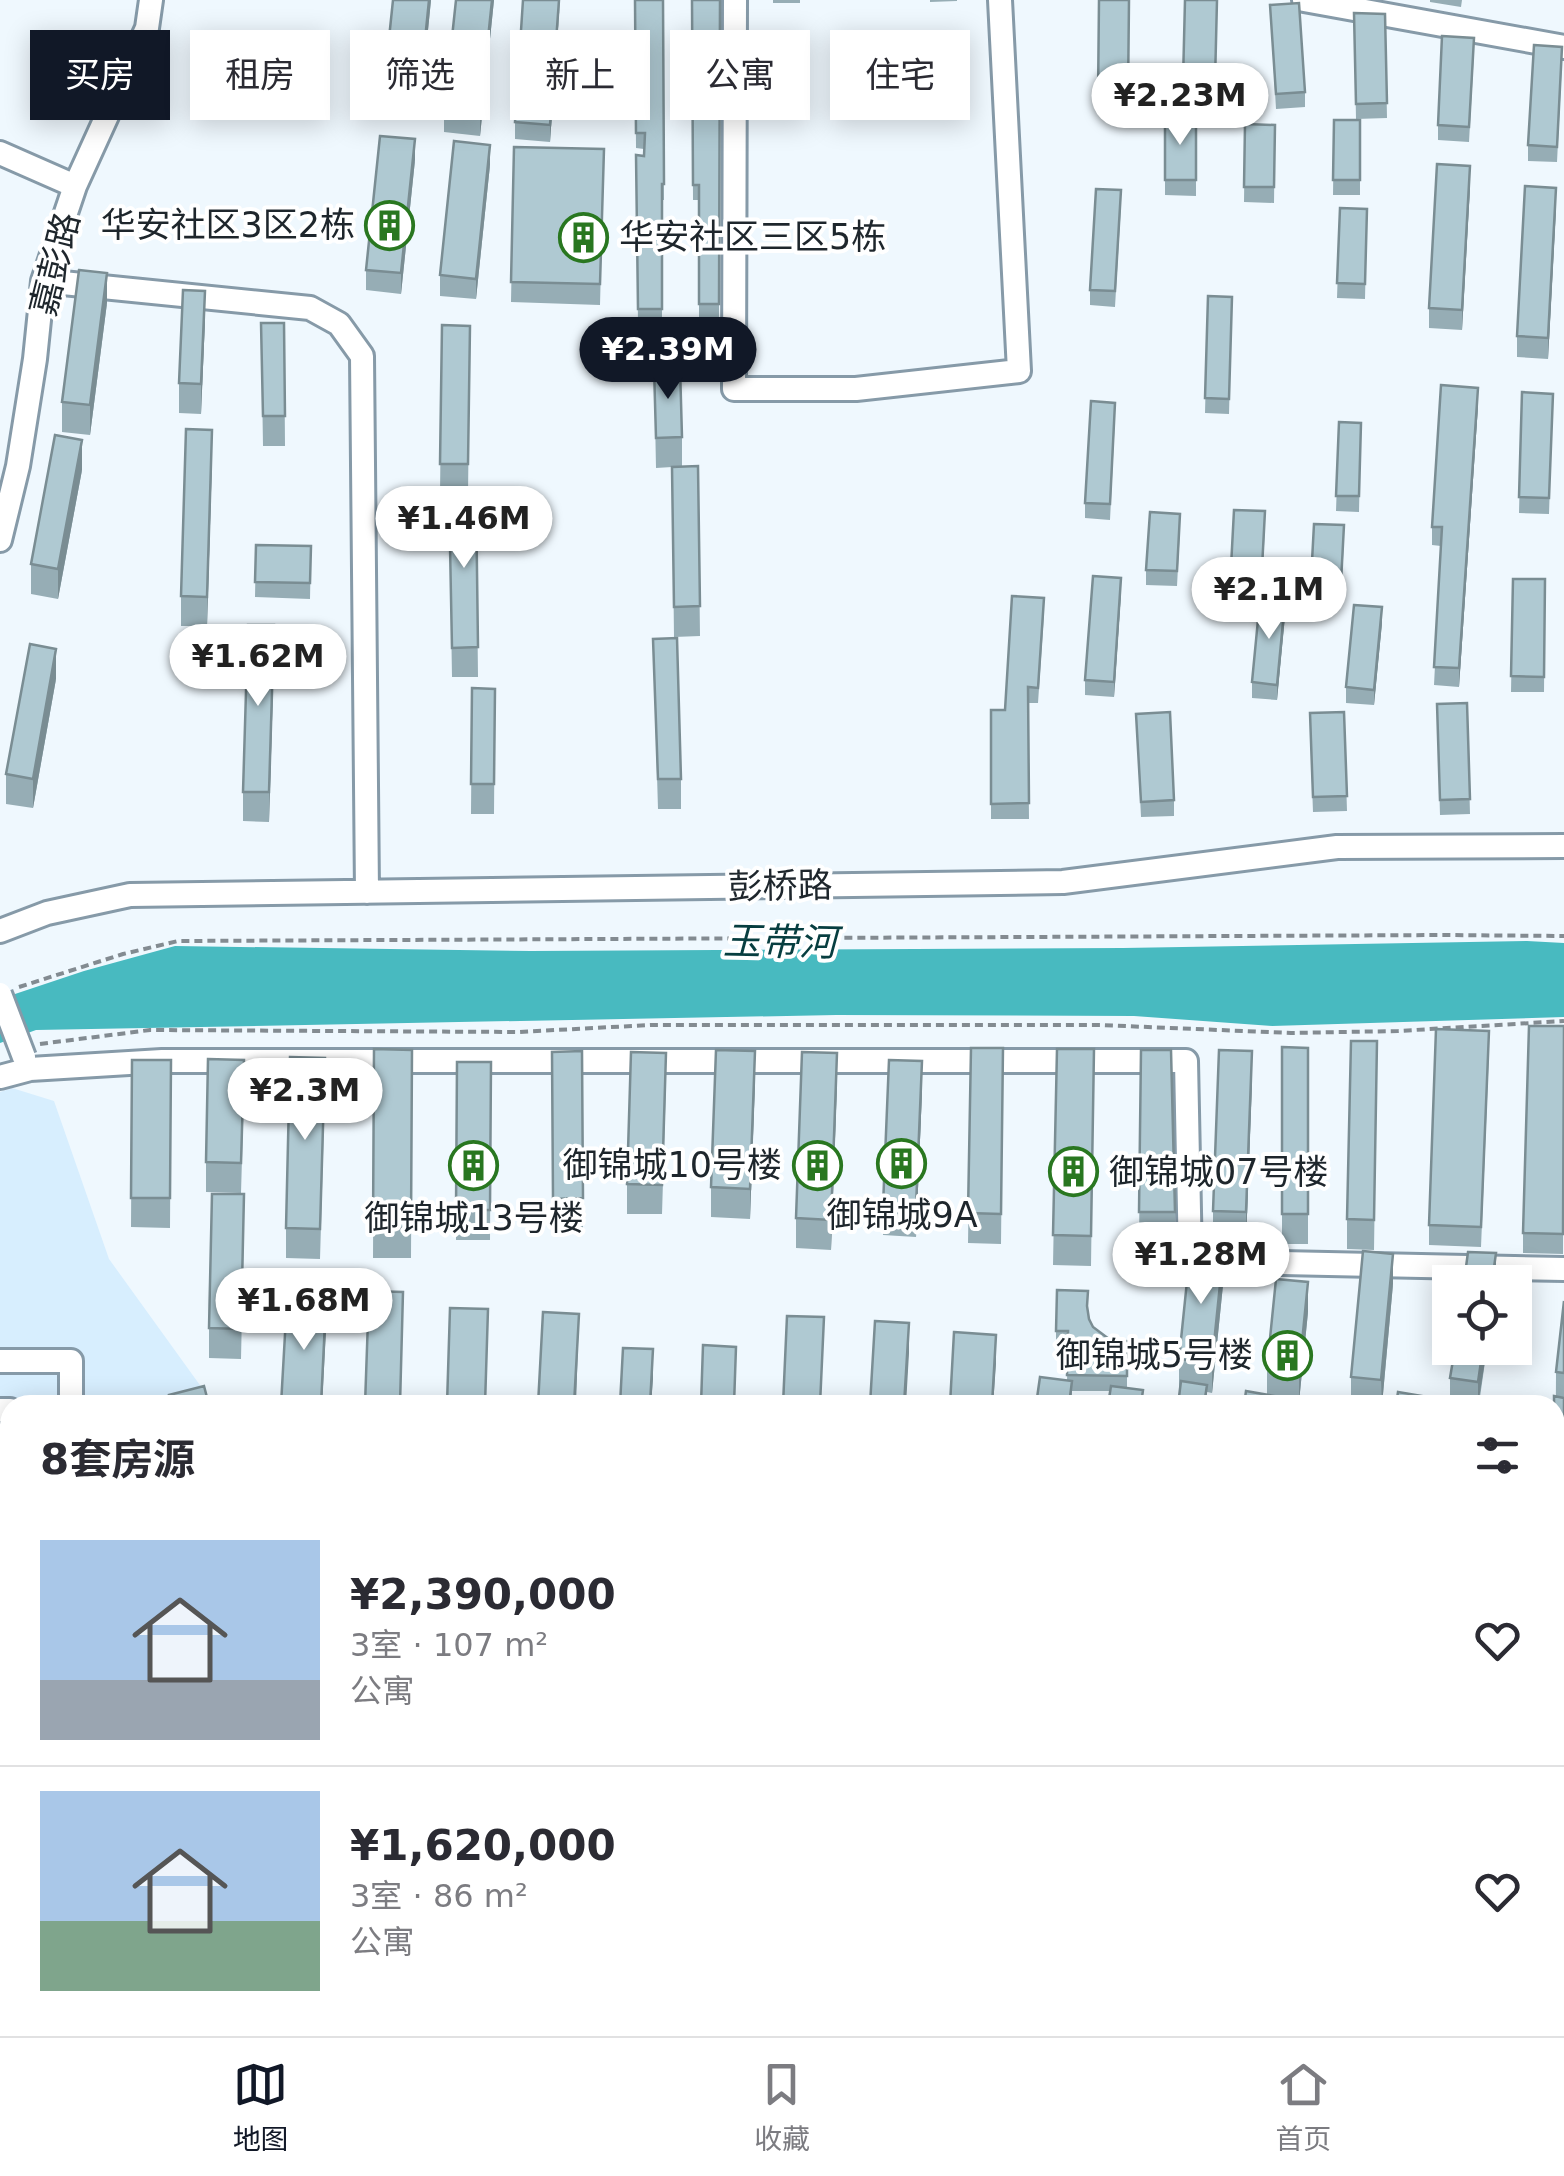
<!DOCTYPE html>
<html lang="zh">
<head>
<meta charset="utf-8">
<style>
	body { margin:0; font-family:"DejaVu Sans","Noto Sans SC",sans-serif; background:#f2f2f3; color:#2b2b33; height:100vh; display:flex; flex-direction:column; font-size:38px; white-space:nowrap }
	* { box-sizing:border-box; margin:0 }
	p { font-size:32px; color:#7c7c81 }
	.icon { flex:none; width:55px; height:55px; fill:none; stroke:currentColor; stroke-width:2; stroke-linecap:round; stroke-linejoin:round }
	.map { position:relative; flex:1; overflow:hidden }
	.panel { position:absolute; left:0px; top:1395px; width:1565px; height:642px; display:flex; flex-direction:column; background:#fff; border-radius:30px 30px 0 0; box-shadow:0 5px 25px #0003 }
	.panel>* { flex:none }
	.hud { position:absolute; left:30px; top:30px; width:1000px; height:90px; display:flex; gap:20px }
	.controls { position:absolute; left:1432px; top:1265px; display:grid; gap:20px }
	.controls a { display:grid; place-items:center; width:100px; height:100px; border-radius:0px; background:#fff; box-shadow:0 5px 25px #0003; font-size:50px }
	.price { position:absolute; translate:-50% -85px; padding:0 22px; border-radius:35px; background:#fff; color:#222; font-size:32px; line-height:65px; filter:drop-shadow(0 2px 5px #0008) }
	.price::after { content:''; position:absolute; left:50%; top:60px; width:30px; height:22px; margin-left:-15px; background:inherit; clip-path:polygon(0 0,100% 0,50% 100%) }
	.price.current { background:#111827; color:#fff }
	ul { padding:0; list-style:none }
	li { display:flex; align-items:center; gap:30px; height:250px; padding:0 40px }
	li+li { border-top:2px solid #e1e1e2 }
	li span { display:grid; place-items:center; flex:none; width:280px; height:200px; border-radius:0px; color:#555 }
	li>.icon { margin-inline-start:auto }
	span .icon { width:120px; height:120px; fill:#fffc; stroke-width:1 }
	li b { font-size:42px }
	h2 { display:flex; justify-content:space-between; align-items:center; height:120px; padding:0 40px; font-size:42px }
	.chip { padding:0 35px; border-radius:0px; background:#fff; box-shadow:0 5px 25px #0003; font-size:35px; line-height:90px }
	.chip.current { background:#111827; color:#fff }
	.menu { display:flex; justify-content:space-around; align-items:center; height:140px; border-top:2px solid #e1e1e2; background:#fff; font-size:28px; color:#7c7c81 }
	.menu a { display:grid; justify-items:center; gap:5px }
	.menu .current { color:#111827 }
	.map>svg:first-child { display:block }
	.built { fill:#d7eefe }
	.water { fill:#48bac0 }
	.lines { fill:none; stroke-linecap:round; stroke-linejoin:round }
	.minor-casing { stroke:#869aa8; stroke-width:28 }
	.major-casing { stroke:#8395ad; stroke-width:32 }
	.path { stroke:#838b91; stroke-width:4; stroke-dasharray:8 5; stroke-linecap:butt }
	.minor { stroke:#fff; stroke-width:22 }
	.major { stroke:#d5e3f8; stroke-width:28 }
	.minor-bridge-casing { stroke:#869aa8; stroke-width:28; stroke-linecap:butt }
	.minor-bridge { stroke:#fff; stroke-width:22 }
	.wall { fill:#96adb5 }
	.shaded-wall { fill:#7a8d93 }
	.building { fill:#afc9d2; stroke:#7a8d93; stroke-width:2.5 }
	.labels { text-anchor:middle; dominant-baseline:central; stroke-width:8; stroke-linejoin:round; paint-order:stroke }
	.poi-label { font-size:35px; fill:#1e262c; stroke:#fff; text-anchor:end }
	.street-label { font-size:35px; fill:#1e262c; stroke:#fff }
	.water-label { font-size:38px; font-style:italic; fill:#073e40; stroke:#fff }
</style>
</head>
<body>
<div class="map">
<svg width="1564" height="2036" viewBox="0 0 1564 2036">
	<rect width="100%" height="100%" fill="#eff8fe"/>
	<path class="built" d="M12,1088l42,13 55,158 93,129 6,17h-198v20h-10v-333z"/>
	<path class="water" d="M1527,941l37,2v74l-292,9 -138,-10 -298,-1 -800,15 -36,13v-44l84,-28 91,-25 356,5 592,-3z"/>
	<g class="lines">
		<defs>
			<path id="minor" d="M735,0l-1,389h122l163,-18 -19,-371
				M1304,0l260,47
				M0,153l75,33
				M43,281l267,27 29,16 23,32 5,536
				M0,540l18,-74 17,-107 8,-78 32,-95 72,-158 4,-28
				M0,931l47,-18 83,-18 933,-13 274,-35 227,-1
				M0,1077l30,-8 132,-8h1024l4,200 374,8
				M0,1361h71v44
				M0,1410h10
				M0,1653h10
				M0,1874l10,1
				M1555,1967l9,12
				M55,2036v-8
				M266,2036l3,-8
				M1447,2036l7,-8"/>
			<path id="major" d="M1555,1909l9,-23
				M1555,1960l9,-22
				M1515,2036l2,-8"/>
		</defs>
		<use href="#minor" class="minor-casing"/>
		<use href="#major" class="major-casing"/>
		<path class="path" d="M19,987l104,-33 55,-13 1266,-6 120,1
			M40,1044l110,-14 368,2 133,-7h449l191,8 107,-2 166,-10"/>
		<use href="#minor" class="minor"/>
		<use href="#major" class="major"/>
		<defs>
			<path id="minor-bridge" d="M0,994l24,63"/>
		</defs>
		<use href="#minor-bridge" class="minor-bridge-casing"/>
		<use href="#minor-bridge" class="minor-bridge"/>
	</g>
	<path class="wall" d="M431,0l-12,120 -36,-3v-21z
		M456,0h38l-14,136 -36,-4v-20z
		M560,0l-10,142 -35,-3v-17z
		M635,0h28l1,200h-2v124h-24l-2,-169 8,1v-7l-8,-1z
		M692,0h28l-1,319h-20v-119h-6z
		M773,0h27v3h-27z
		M930,0h27v1l-27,1z
		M1099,0h30l-1,113 -30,-1z
		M1185,0h32l-2,97h-32z
		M1430,0h32l-1,7 -31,-5z
		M1270,5l35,87v15l-29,2z
		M1354,13l31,1 2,104 -31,1z
		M1474,53l-5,89 -31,-2v-15z
		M1562,62l-5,100 -29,-1v-16z
		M1165,116h31v80l-31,-1z
		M1334,120h26v75h-27z
		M1245,124l30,1 -1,78 -30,-1z
		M514,147l90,2 -4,156 -89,-3z
		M415,160l-14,134 -35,-4v-20z
		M490,165l-14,134 -36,-3v-21z
		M1470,187l-8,143 -33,-2v-20z
		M1121,205l-6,102 -25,-2v-15z
		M1340,208l27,1 -2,90 -28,-1z
		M1556,208l-8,151 -31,-2v-21z
		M1208,296l24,1 -3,117 -24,-1z
		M107,303l-17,132 -28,-3v-30z
		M205,320l-4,94 -22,-1v-30z
		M261,323h23l1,123h-22z
		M442,325l28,1 -2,168h-28z
		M654,367l28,70v29h16l2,170 -26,1 -2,-170 -16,1z
		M1522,392l31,2 -4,120 -30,-1z
		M1478,406l-19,281 -25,-2 7,-139 -9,-1v-18z
		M1115,418l-5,102 -25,-2v-15z
		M1339,422l22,1 -2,89 -23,-1z
		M212,459l-5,167h-26v-30z
		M82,470l-24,129 -27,-5v-30z
		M449,495h27l2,182h-26z
		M1265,527l-3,57 -31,-2v-15z
		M1180,529l-3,57 -31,-1v-15z
		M1344,540l-3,57 -30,-1v-16z
		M256,545l55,1 -1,53 -55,-2z
		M1513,579h32l-1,113h-33z
		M1121,593l-7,104 -29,-2v-15z
		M1044,614l-6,89h-10l1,116h-38v-109h14z
		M1285,616l-8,84 -25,-2v-16z
		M1382,623l-8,82 -28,-2v-16z
		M653,639l28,140v30h-23z
		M274,655l-5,167 -26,-1v-29z
		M56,679l-23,129 -27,-4v-30z
		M472,688l23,1 -1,125h-23z
		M1467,703l3,111 -30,1 -3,-111z
		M1344,712l3,99 -34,1 -3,-83z
		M1136,714l38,86v16l-33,1z
		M1564,1026l-1,228 -40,-1v-20z
		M1377,1041l-3,209 -27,-1v-30z
		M1282,1047l26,1v196h-26z
		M971,1048h32l-2,196 -33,-1z
		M374,1049l38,1 -1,208h-38z
		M1057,1049h37l-3,217 -38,-1z
		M1141,1050l34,162v30h-36z
		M582,1051l1,177h-30l-1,-176z
		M1489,1052l-8,195 -52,-2v-20z
		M132,1060h39l-1,168 -39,-1z
		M457,1062h34l-1,178h-34z
		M755,1081l-5,138 -39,-2v-30z
		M1252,1081l-6,161 -33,-1v-30z
		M666,1083l-4,131h-35v-30z
		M837,1083l-6,167 -35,-2v-30z
		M325,1088l-5,171 -34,-1v-30z
		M244,1090l-3,103 -35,-1v-30z
		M922,1091l-6,146 -33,-2v-29z
		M244,1224l-3,135 -32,-1v-30z
		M1393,1284l-11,121h-31v-28z
		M1223,1285l-11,108 -5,-1v13l-28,-16v-30z
		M1564,1301v198l-9,64 1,-191z
		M1088,1312l1,7 4,8 16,12 18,2v47l16,17 -33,-14h-38v14l-5,-24 1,-35h-12v-15z
		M1308,1312l-9,90 -25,-3v6l-7,-10v-27z
		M1487,1348l-7,49 25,8h-55v-27z
		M1196,2028h36l-1,8h-35z
		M1385,2028h34l-4,8h-12z"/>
	<path class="shaded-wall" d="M429,0h2l-12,120v-20z
		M492,0h2l-14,136v-20z
		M560,0l-10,142v-17z
		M415,139v21l-14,134v-21z
		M490,145v20l-14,134v-20z
		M1470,166v21l-8,143v-20z
		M1556,188v20l-8,151v-21z
		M107,273v30l-17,132v-30z
		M205,291v29l-4,94v-30z
		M1478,388v18l-19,281v-19z
		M212,430v29l-5,167v-29z
		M82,440v30l-24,129v-30z
		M1121,578v15l-7,104v-15z
		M1285,601v15l-8,84v-15z
		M1382,607v16l-8,82v-15z
		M274,625v30l-5,167v-30z
		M56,649v30l-23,129v-29z
		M755,1051v30l-5,138v-30z
		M1252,1051v30l-6,161v-30z
		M837,1053v30l-6,167v-30z
		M922,1061v30l-6,146v-30z
		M1496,1253v29h-4z
		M1393,1254v30l-11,121 -1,-25z
		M1223,1255v30l-11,108v-30z
		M1308,1282v30l-9,90v-30z
		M326,1301v30l-4,74h-1z
		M579,1314l-3,91h-2z
		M909,1323v30l-3,52h-2z
		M996,1335v29l-3,41h-1z
		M1483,1348h4l-9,57v-23z
		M653,1349v30l-2,26h-1z
		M1564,1474v25l-9,64v-25z
		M340,2028h6l-3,8h-6z
		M442,2028h5l-2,8h-5z
		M515,2028h4l-2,8h-4z"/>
	<path class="building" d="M393,0h36l-10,100 -36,-4z
		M456,0h36l-12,116 -36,-4z
		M523,0h36l-9,125 -35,-3z
		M635,0h28l1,184h-2v125h-24l-2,-154 8,1 1,-23h-9z
		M692,0h28l-1,304h-20v-119h-6z
		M1099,0h30l-1,97h-30z
		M1185,0h32l-2,82 -32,-1z
		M1299,3l6,89 -29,2 -6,-89z
		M1354,13l31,1 2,89 -31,1z
		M1442,36l32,2 -5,89 -31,-2z
		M1534,45l28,2 -5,100 -29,-2z
		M1165,116h31v64h-31z
		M1334,120h26v60h-27z
		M1245,124l30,1 -1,62h-30z
		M380,136l35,3 -14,134 -35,-3z
		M454,141l36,4 -14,134 -36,-4z
		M514,147l90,2 -4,135 -89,-2z
		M1437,164l33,2 -8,144 -33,-2z
		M1525,186l31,2 -8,150 -31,-2z
		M1096,189l25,1 -6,101 -25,-1z
		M1340,208l27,1 -2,75 -28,-1z
		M79,270l28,3 -17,132 -28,-3z
		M183,290l22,1 -4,93 -22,-1z
		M1208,296l24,1 -3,102 -24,-1z
		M261,323h23l1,93h-22z
		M442,325l28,1 -2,138h-28z
		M680,366l2,71 -26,1 -2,-71z
		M1441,385l37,3 -19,280 -25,-1 8,-140h-10z
		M1522,392l31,2 -4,104 -30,-1z
		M1091,401l24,2 -5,101 -25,-1z
		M1339,422l22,1 -2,73h-23z
		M186,429l26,1 -5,167 -26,-1z
		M55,435l27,5 -24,129 -27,-5z
		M698,466l2,140 -26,1 -2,-140z
		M449,495h27l2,152 -26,1z
		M1234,510l31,1 -3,57 -31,-1z
		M1150,512l30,2 -3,57 -31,-1z
		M1314,524l30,1 -3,57 -30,-2z
		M256,545l55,1 -1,37 -55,-1z
		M1093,576l28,2 -7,104 -29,-2z
		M1513,579h32l-1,98 -33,-1z
		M1012,596l32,2 -6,90 -10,-1 1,116 -38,1v-94h14z
		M1260,599l25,2 -8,84 -25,-3z
		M1354,605l28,2 -8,83 -28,-3z
		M248,625h26l-5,167h-26z
		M677,638l4,141h-23l-5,-140z
		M30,644l26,5 -23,130 -27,-5z
		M472,688l23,1 -1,95h-23z
		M1467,703l3,96 -30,1 -3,-96z
		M1170,712l4,88 -33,2 -5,-88z
		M1344,712l3,84 -34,1 -3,-84z
		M1529,1026h35l-1,208 -40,-1z
		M1436,1029l53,2 -8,196 -52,-2z
		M1351,1041h26l-3,179 -27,-1z
		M1282,1047l26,1v166h-26z
		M971,1048h32l-2,166 -33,-1z
		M374,1049l38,1 -1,178h-38z
		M1057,1049h37l-3,187 -38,-1z
		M716,1050l39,1 -5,138 -39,-2z
		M1141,1050h30l4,162h-36z
		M1219,1050l33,1 -6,161 -33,-1z
		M582,1051l1,147 -30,1 -1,-147z
		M631,1052l35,1 -4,132 -35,-1z
		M802,1052l35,1 -6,167 -35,-2z
		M290,1057l35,1 -5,171 -34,-1z
		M208,1059l36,1 -3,103 -35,-1z
		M132,1060h39l-1,138h-39z
		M889,1060l33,1 -6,146 -33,-1z
		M457,1062h34l-1,148h-34z
		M212,1194h32l-3,135 -32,-1z
		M1363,1251l30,3 -12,126 -30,-3z
		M1190,1252l33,3 -11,108 -33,-4z
		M1468,1252l28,1 -4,29h-28z
		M1276,1279l32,3 -9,90 -32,-4z
		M1057,1290l31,1 -1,15 2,13 4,8 16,12 18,2v35l-60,-1 1,-44h-12z
		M369,1291l34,1 -3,113h-35z
		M287,1299l39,2 -5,104h-40z
		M1564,1301v72l-8,-1z
		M450,1308l38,1 -3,96h-38z
		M543,1312l36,2 -5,91h-36z
		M787,1316l37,1 -4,88h-37z
		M875,1321l34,2 -5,82h-34z
		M954,1332l42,3 -4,70h-42z
		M703,1345l33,2 -2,58h-33z
		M623,1348l30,1 -3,56h-30z
		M1455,1348h28l-5,34 -28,-4z
		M1040,1377l32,4 -3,24h-33z
		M1181,1381l26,4 -3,20h-26z
		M204,1386l5,19h-38l-2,-10z
		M1111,1386l32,4 -2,15h-33z
		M1246,1391l28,5 -1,9h-29z
		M1398,1392l24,4 -1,9h-25z
		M1554,1396l10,2v76l-9,64z
		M1324,1397l26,4 -1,4h-26z
		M1479,1397l26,5 -1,3h-26z
		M10,1860v168h30v8h-34z
		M130,2028h37v8h-38z
		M305,2028h35l-3,8h-29l-5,-1z
		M407,2028h35l-2,8h-35z
		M486,2028h29l-2,8h-29z
		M578,2028h101v8h-101z
		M708,2028h37v8h-38z
		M774,2028h36v8h-36z
		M836,2028h206v8h-206z
		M1068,2028h27l-1,8h-27z
		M1137,2028h35v8h-35z"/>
	<defs>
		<symbol id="building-ring" viewBox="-11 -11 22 22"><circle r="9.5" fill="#fff" stroke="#297720" stroke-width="1.5"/><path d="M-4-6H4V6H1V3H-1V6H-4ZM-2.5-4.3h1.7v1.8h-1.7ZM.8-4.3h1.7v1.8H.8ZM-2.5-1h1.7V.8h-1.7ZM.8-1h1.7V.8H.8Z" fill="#297720"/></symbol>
	</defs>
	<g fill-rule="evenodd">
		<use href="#building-ring" x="362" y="198" width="55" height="55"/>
		<use href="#building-ring" x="556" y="210" width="55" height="55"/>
		<use href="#building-ring" x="874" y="1136" width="55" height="55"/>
		<use href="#building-ring" x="790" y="1138" width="55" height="55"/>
		<use href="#building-ring" x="446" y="1138" width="55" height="55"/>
		<use href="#building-ring" x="1046" y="1144" width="55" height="55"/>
		<use href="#building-ring" x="1260" y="1328" width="55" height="55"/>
	</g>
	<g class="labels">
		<g class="poi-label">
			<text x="355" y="225">华安社区3区2栋</text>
			<text x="619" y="237" text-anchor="start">华安社区三区5栋</text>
			<text x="782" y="1165">御锦城10号楼</text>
			<text x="1109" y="1172" text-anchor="start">御锦城07号楼</text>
			<text x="902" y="1215" text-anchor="middle">御锦城9A</text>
			<text x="474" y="1218" text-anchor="middle">御锦城13号楼</text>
			<text x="1253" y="1355">御锦城5号楼</text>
		</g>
		<g class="street-label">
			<text transform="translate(55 264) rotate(-76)">嘉彭路</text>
			<text transform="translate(780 886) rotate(-1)">彭桥路</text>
		</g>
		<g class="water-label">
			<text transform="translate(780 942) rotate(1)">玉带河</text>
		</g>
	</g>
</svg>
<div class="controls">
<a><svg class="icon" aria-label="locate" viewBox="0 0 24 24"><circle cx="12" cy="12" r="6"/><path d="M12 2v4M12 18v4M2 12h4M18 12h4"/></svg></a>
</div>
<b class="price" style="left:1180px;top:148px">¥2.23M</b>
<b class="price current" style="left:668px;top:402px">¥2.39M</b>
<b class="price" style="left:464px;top:571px">¥1.46M</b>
<b class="price" style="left:1269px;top:642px">¥2.1M</b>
<b class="price" style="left:258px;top:709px">¥1.62M</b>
<b class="price" style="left:305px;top:1143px">¥2.3M</b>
<b class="price" style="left:1201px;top:1307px">¥1.28M</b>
<b class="price" style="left:304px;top:1353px">¥1.68M</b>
<div class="hud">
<a class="chip current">买房</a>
<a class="chip">租房</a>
<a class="chip">筛选</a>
<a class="chip">新上</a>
<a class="chip">公寓</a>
<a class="chip">住宅</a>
</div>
<section class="panel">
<h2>8套房源<svg class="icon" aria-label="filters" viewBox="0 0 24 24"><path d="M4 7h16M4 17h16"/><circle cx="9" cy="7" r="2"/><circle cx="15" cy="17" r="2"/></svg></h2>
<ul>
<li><span style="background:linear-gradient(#a9c7e8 70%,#9aa5b1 0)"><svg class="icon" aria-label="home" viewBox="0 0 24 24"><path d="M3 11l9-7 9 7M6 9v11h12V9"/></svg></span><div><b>¥2,390,000</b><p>3室 · 107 m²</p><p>公寓</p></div><svg class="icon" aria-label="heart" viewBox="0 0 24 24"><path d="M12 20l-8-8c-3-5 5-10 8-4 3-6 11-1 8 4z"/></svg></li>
<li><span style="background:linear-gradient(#a9c7e8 65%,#7fa58c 0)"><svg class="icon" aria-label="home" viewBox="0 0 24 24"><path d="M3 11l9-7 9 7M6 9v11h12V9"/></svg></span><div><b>¥1,620,000</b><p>3室 · 86 m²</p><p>公寓</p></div><svg class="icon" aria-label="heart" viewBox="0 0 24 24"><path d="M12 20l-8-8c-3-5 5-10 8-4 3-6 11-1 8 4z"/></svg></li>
</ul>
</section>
</div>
<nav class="menu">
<a class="current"><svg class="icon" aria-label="map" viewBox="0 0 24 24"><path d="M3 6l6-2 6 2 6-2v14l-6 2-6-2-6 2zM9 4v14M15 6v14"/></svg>地图</a>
<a><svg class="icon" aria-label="saved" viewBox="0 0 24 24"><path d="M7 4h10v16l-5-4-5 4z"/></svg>收藏</a>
<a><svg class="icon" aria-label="home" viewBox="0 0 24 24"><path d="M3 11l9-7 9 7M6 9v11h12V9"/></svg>首页</a>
</nav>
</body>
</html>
